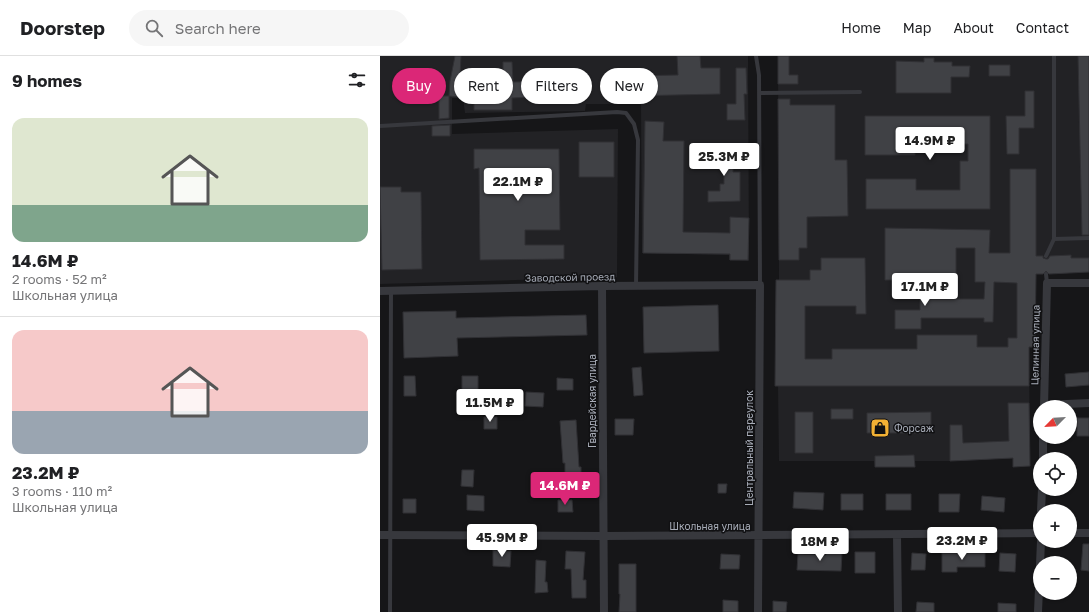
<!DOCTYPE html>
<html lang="en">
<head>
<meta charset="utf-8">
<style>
	body { margin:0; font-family:"Golos Text",sans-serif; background:#f6f6f6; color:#202124; height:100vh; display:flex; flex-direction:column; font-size:15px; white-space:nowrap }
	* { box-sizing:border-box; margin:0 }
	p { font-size:13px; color:#757577 }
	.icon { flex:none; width:22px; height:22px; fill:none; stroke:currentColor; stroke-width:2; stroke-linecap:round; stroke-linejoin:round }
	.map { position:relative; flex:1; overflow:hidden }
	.drawer { display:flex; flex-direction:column; background:#fff; width:380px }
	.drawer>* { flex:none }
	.top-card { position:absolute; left:12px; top:12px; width:380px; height:36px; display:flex; gap:8px }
	.needle { width:26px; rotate:246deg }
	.buttons { position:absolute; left:653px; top:344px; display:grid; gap:8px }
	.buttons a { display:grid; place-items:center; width:44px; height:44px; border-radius:50%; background:#fff; box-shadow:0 1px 3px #0004; font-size:20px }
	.price { position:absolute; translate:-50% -34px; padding:0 9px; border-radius:4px; background:#fff; color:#222; font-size:13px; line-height:26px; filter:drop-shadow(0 1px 2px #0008) }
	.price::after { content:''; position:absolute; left:50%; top:24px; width:12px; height:9px; margin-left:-6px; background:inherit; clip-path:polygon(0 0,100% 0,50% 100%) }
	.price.on { background:#db2777; color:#fff }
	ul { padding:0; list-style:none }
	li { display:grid; align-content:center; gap:8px; height:212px; padding:0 12px }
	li+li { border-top:1px solid #e0e0e0 }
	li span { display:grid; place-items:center; height:124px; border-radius:12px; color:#555 }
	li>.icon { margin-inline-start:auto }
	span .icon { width:72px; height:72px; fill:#fffc; stroke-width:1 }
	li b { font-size:17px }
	h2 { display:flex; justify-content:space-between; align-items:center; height:48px; padding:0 12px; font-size:17px }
	.chip { padding:0 14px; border-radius:18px; background:#fff; box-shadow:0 1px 3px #0004; font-size:14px; line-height:36px }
	.chip.on { background:#db2777; color:#fff }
	header { display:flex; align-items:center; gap:24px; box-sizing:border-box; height:56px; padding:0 20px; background:#fff; border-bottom:1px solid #e0e0e0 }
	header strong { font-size:19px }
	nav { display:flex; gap:22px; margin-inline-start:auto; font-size:14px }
	.search { width:280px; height:36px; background:#f6f6f6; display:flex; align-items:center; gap:10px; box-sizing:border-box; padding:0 14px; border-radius:22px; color:#757577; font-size:15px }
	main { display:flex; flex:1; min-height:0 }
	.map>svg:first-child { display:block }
	.built { fill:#222225 }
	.building { fill:#404145; stroke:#303034 }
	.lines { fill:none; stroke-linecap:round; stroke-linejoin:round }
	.service { stroke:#37383d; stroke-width:4 }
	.minor { stroke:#37383d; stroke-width:8 }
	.labels { text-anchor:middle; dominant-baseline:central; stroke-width:3; stroke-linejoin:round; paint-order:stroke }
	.street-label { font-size:10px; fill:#a8adb8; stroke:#111113 }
	.poi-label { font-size:10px; fill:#a8adb8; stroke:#111113; text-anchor:start }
</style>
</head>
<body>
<header>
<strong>Doorstep</strong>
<div class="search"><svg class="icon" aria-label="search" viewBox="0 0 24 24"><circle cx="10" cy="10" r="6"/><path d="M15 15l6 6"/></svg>Search here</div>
<nav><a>Home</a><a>Map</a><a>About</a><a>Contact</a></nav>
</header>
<main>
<section class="drawer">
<h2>9 homes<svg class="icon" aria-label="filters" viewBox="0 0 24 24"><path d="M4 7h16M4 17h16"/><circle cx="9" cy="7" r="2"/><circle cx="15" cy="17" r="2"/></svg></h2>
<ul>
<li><span style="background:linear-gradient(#dfe7d0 70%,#7fa58c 0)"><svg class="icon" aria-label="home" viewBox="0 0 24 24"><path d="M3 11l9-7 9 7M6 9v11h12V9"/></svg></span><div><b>14.6M ₽</b><p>2 rooms · 52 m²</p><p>Школьная улица</p></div></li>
<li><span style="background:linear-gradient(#f6c9c9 65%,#9aa5b1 0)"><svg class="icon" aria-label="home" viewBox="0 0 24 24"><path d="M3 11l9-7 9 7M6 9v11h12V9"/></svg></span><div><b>23.2M ₽</b><p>3 rooms · 110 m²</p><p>Школьная улица</p></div></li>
</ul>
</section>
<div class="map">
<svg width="709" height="556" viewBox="0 0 709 556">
	<rect width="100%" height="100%" fill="#161618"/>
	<path class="built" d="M0,0h368l1,205 -20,-1v-5l-87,-2 -1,-149h-55l-1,7 -120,2 -2,-15h-11v36l166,-5 -1,148 -237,7z
		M398,0h311v216l-53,2 -1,73h-6l1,119 -17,1v-9l-50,3h-48v6h-40l-1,-6h-95l-1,-75h-3l1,-106h3z"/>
	<path class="building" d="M75,0h6l-2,41 -10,-1 1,-15z
		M297,0h23l1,12h19v26l-91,2v-20l49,-1z
		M398,0h11v19h9v9h-20z
		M698,0h11v179h-7z
		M544,2h10v4h18v4h18l-1,11h-18v16h-55v-32l28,1z
		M123,6h9l1,20 68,-1 1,15 -32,1v4h-16l-1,-4 -21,1v12h-38v-28h29z
		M609,9h21v11h-21z
		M356,12h10l1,26h-3l1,26h-18v-16h9z
		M645,35h9v37h-15v26h-12l-1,-38h19z
		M59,40h10v22l-10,1z
		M398,43h12v6h45v55h12l1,56 -41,1v31h-8v12h-20z
		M485,60h125v93h-124v-30h50v11h44v-29h8v-17h-53v11h-50z
		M265,65l19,1 -1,19h21l-1,91 47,1v-16l19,1 -1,42h-18v-6l-87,-1z
		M70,69v11h-18v-10z
		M199,86h35v35h-35z
		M94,93h85l1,81h-35v15h39v14l-84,1 -1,-92 -5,1z
		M327,94h23v14l3,1v7h7v29l-32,1v-11h12v-7h4v-17h-17z
		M630,113h26v87h7v2l3,1h2l2,-3 21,-1v3h18v14l-40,2 -3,-3 -3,3h-7l-1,73h-6v39h-254l1,-106h34v-10h11v-12h44l1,56h-10v-8h-51v53h27v-10h85v-14h60v12h31v-9h9v-55l-23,-1 -1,40h-9v-4h-63v11h-26v-19h25v-11h64l1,-17h-10v-34h-19v28l-24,-1v5h-47v-52l105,2 -1,23h21z
		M0,131h21v5h20l1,77 -40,1z
		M338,249l1,46 -75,2 -1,-46z
		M76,255v7l130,-3 1,20 -130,3 1,18 -54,2 -1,-46z
		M261,311l2,28 -9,1 -2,-28z
		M709,316v13l-23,2 -1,-13z
		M24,320h11l1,20h-12z
		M82,320h16v14h-16z
		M177,322l16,1v11h-16z
		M146,336l18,1 -1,14 -18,-1z
		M628,347h21l1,63 -17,1v-9l-63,3v-36h12l1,18 46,-2z
		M451,353h22v10h-22z
		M415,356h18v41h-18z
		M551,356v21h-64v-20z
		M104,361h13v12h-13z
		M697,362h12v18h-12z
		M235,363h19l-1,16h-18z
		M196,364l3,47h2v12l-16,-1v-15h-2l-3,-42z
		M534,399l1,12h-40v-11z
		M82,414h12l-1,17 -12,-1z
		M338,428h9l-1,9h-8z
		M414,436l30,1 -1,17 -30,-2z
		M461,438h22v16h-22z
		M506,438h25v16h-25z
		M559,438h21l-1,18h-20z
		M87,439l17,1v15l-17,-1z
		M602,440l23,2 -1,14 -23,-2z
		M23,443h13v14h-13z
		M178,444h14l1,12h-15z
		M703,488h6v27l-8,-1z
		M113,494l18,1 -1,16 -17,-1z
		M186,495l19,1 -2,28h3v18h-14l-1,-29h-6z
		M446,496l16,1 -1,18 -44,-1 1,-16 28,1z
		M475,496h20v21h-20z
		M532,497l14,1 -1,16h-14z
		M562,497h43v14h-28v5h-15z
		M620,497l16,1 -1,18 -16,-1z
		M341,498l19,1 -1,14h-19z
		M156,504l10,1 -1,21h2l1,10 -13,1z
		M239,508h17v48h-17l1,-18h-1z
		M343,544l15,1v11h-15z
		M393,545l14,1 -1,10h-13z
		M537,546l17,1v9h-18z
		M618,547l18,1v8h-18z"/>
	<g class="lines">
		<path class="service" d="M376,0l3,19 1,210
			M379,37l101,-1
			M0,70l237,-14 9,1 8,11 4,16 -2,146
			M674,183l35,-1
			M666,200l8,-17v-183
			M666,218l1,9
			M10,556l1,-321"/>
		<path class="minor" d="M222,230l2,326
			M0,235l222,-5 158,-1 -2,327
			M664,349l45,-2
			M664,351l3,-124h42
			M663,403v-22
			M661,455l1,-22
			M690,477h19
			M0,479l223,1 437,-3
			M517,479l1,77
			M658,556l3,-71"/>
	</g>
	<defs>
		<symbol id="shop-square" viewBox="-11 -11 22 22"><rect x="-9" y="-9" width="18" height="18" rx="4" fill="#f2b134" stroke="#111113"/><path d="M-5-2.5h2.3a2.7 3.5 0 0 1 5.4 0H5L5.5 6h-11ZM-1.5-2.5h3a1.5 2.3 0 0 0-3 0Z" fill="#111"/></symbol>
	</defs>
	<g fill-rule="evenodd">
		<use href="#shop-square" x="489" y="361" width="22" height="22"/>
	</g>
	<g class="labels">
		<g class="street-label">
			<text transform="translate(190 221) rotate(-1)">Заводской проезд</text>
			<text transform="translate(655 289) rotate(-89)">Целинная улица</text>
			<text transform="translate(212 345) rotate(-90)">Гвардейская улица</text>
			<text transform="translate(369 392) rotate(-90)">Центральный переулок</text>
			<text x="330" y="470">Школьная улица</text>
		</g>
		<g class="poi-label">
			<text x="514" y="372">Форсаж</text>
		</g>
	</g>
</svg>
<div class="buttons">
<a><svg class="needle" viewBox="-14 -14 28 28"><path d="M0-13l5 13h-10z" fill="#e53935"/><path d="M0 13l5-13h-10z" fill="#757577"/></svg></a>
<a><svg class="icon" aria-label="locate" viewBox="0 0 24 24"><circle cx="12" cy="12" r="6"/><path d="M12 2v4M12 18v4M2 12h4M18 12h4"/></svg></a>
<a>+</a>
<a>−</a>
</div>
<b class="price" style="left:550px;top:105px">14.9M ₽</b>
<b class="price" style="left:344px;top:121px">25.3M ₽</b>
<b class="price" style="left:138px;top:146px">22.1M ₽</b>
<b class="price" style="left:545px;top:251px">17.1M ₽</b>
<b class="price" style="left:110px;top:367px">11.5M ₽</b>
<b class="price on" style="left:185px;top:450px">14.6M ₽</b>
<b class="price" style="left:122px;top:502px">45.9M ₽</b>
<b class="price" style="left:582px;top:505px">23.2M ₽</b>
<b class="price" style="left:440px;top:506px">18M ₽</b>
<div class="top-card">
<a class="chip on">Buy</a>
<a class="chip">Rent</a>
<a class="chip">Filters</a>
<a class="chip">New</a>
</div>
</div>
</main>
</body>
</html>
